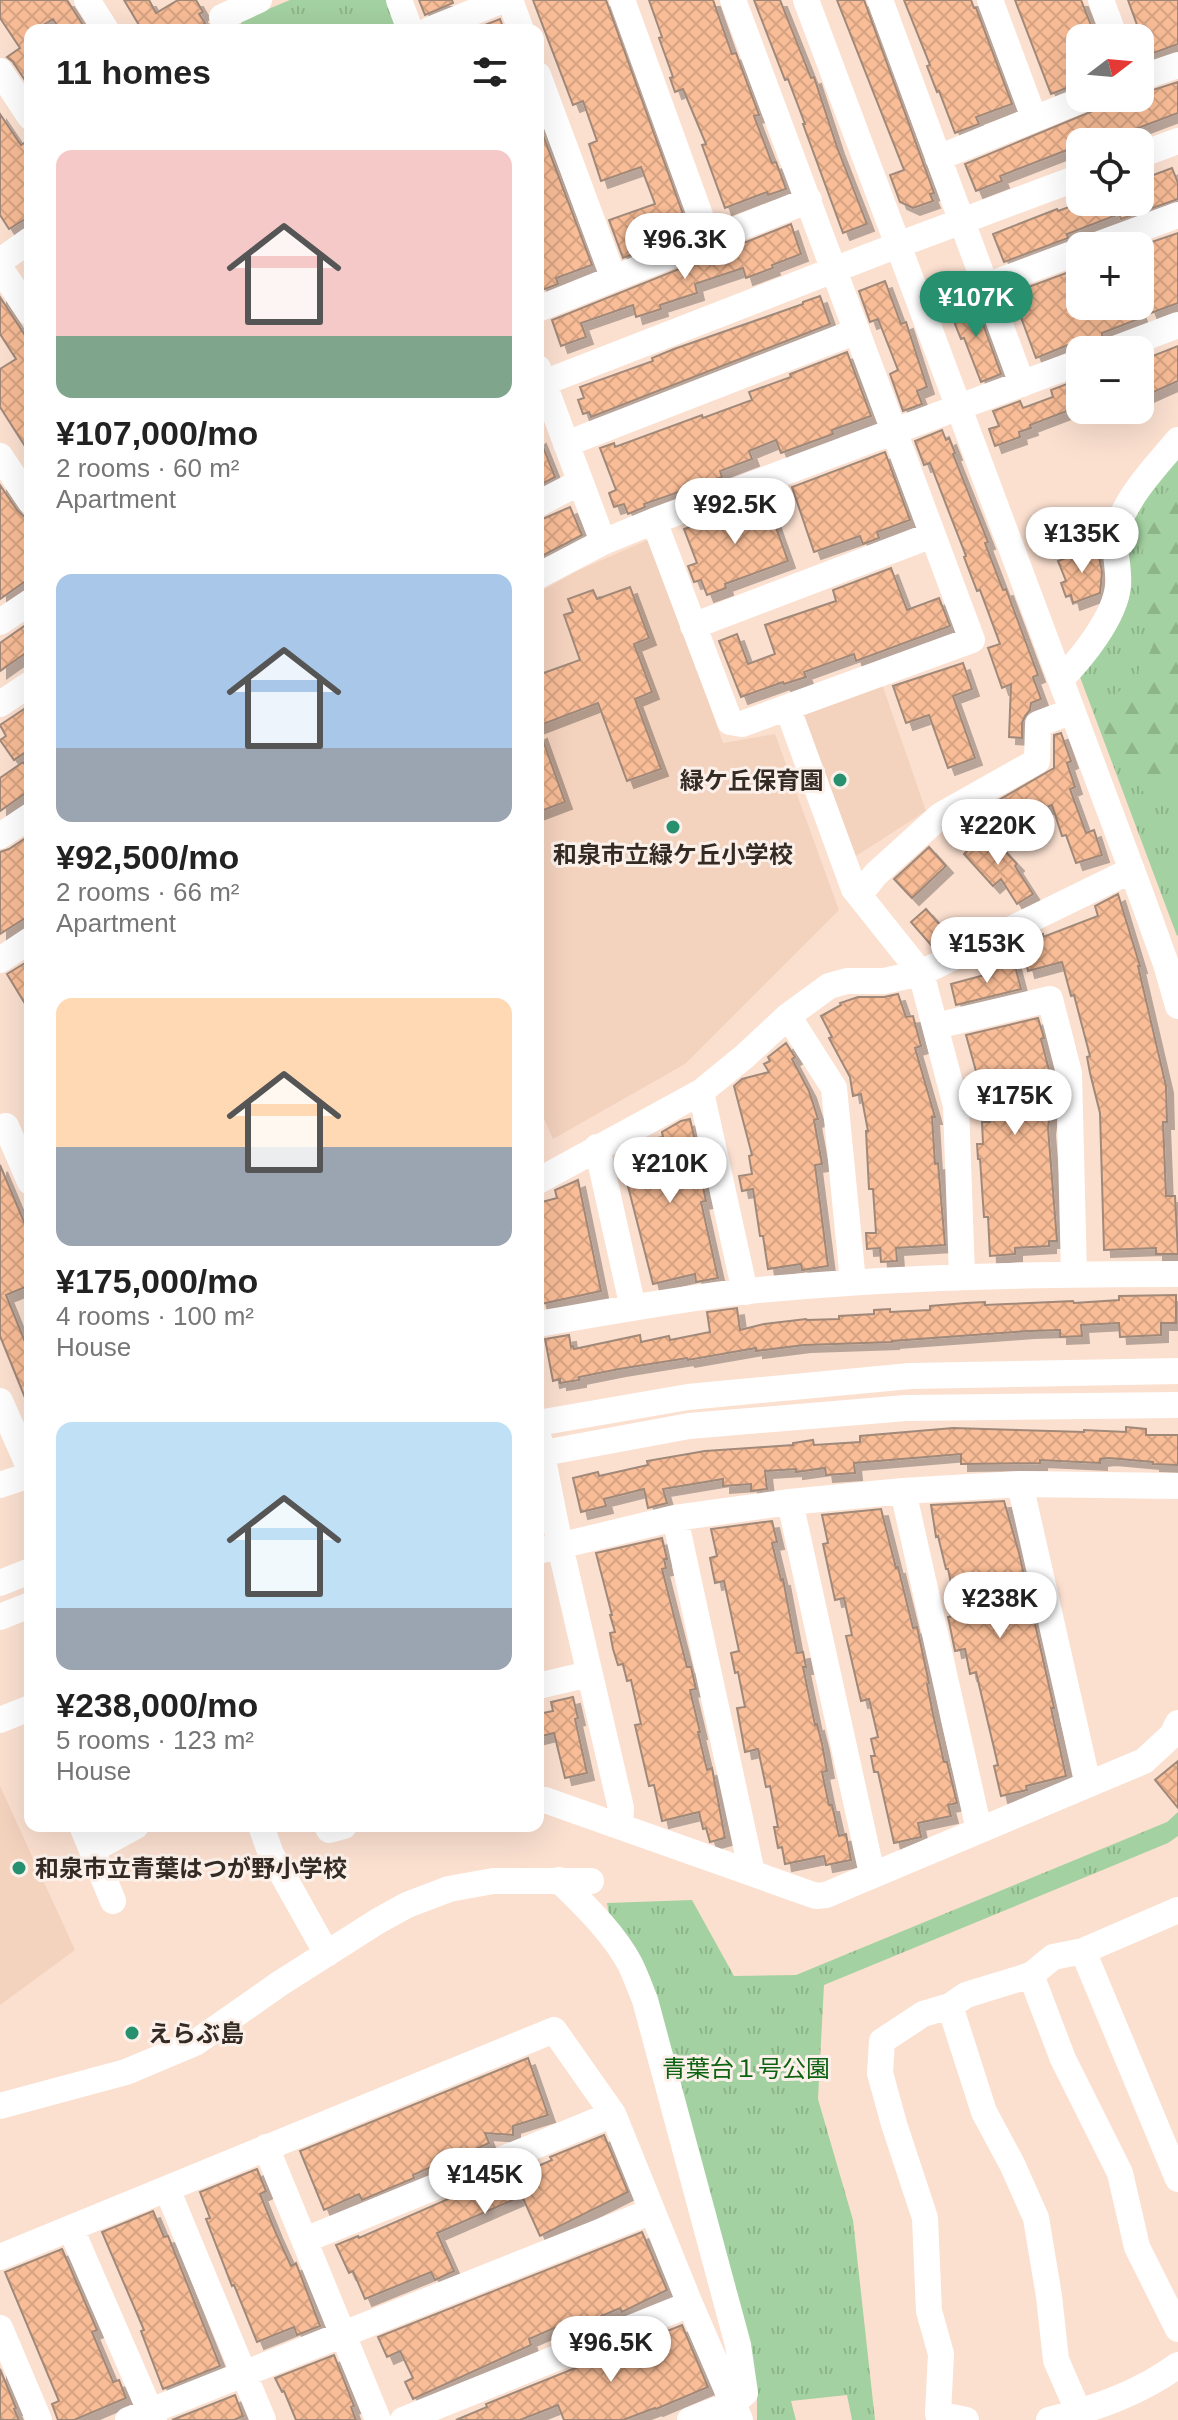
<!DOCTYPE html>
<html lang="en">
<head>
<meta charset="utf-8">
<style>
	body { margin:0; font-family:Arial,"Noto Sans JP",sans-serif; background:#f6f6f6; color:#222; height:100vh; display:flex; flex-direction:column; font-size:30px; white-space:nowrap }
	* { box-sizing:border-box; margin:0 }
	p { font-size:26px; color:#767676 }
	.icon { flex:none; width:44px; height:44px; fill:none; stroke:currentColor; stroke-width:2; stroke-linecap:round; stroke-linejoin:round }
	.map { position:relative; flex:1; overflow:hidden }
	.drawer { position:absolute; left:24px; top:24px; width:520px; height:1808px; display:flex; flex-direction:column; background:#fff; border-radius:16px; box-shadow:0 8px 32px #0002 }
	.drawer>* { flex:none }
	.needle { width:52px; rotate:74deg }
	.buttons { position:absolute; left:1066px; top:24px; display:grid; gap:16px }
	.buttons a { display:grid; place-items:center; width:88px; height:88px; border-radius:16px; background:#fff; box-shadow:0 8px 32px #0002; font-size:40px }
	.price { position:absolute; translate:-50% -68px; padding:0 18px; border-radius:28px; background:#fff; color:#222; font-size:26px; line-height:52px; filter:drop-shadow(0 2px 4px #0008) }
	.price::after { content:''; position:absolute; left:50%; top:48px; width:24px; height:18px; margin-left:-12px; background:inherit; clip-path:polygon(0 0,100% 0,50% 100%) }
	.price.current { background:#27906e; color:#fff }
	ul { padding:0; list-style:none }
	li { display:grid; align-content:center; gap:16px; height:424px; padding:0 32px }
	li span { display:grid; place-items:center; height:248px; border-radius:16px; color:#555 }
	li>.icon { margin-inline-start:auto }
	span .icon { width:144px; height:144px; fill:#fffc; stroke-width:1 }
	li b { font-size:34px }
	h2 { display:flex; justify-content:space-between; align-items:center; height:96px; padding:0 32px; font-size:34px }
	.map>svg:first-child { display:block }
	.built { fill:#f3d2be }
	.grass { fill:url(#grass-tufts) }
	.forest { fill:url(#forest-firs) }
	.building { fill:url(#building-cross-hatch); stroke:#a1897a; stroke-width:2; filter:url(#shadow) }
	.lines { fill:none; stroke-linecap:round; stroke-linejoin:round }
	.minor { stroke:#fff; stroke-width:26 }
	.poi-dot { fill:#27906e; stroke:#fcf1ea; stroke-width:3 }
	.labels { text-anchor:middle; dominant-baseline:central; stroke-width:6; stroke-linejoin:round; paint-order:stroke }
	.poi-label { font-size:24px; font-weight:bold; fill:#352b25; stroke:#fcf1ea; text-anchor:start }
	.park-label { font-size:24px; fill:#0d6311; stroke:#fcf1ea }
</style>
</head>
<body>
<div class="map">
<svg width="1178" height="2420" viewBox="0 0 1178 2420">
	<defs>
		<pattern id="grass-tufts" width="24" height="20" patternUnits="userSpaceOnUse" patternTransform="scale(2)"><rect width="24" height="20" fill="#a4d1a1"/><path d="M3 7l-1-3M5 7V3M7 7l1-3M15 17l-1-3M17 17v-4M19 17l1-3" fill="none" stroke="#8eb48a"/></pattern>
		<pattern id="forest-firs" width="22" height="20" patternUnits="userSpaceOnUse" patternTransform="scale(2)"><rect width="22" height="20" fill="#a4d1a1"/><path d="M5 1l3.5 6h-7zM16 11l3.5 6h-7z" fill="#8eb48a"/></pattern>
		<pattern id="building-cross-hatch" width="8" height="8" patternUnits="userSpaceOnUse" patternTransform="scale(2)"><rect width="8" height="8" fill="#f9bd97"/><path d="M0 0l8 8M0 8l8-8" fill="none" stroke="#d6a382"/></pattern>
		<filter id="shadow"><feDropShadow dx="7" dy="7" stdDeviation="0" flood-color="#0004"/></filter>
	</defs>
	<rect width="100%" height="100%" fill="#fbe0d0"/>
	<path class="built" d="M652,538l71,205 52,-9 64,176 -154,154 -132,75 -15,-34v-512l39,-22z
		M882,684l44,127 -70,45 -54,-143z
		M0,1786l75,164 -75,55z"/>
	<path class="grass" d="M290,0h99l10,30h-157l-2,-3 2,-7z
		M1178,450v485l-1,1 -100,-267 27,-37 25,-115z
		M1178,1812v24l-10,7 -344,142 -6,114 35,121 22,200h-23l-5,-25 -56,6 5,19h-39v-27l-147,-472 -3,-18 85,-3 42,76 62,-1 371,-153z"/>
	<path class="forest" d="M1178,475v303l-26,25 -43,-56 -13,-40c29,-16 50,-38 60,-71l-17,-28 1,-35 5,-38 12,-29z"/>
	<path class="building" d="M0,0h67l19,30h-26l-7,-11 -18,11h-5v58l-17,-26 -6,-5 13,-9 -20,-30z
		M124,0h25l7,13 22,-13h18l7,12 -4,2 6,9 -11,7h-52z
		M419,0h33l1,3 -28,12z
		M533,0h73l83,231 -66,27 -14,-38 46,-16 -14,-37 -40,14 -12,-37 8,-3 -14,-40 -10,4z
		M649,0h64l19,54 4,-1 23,62 -5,1 18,47 4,-1 10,27 -18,6 -1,-3 -42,16 -23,-63 4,-1 -23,-55 -8,3 -5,-14 3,-1 -14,-39 3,-1z
		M754,0h26l31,78 3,-1 23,70 30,77 -24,9 -40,-109h2l-17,-45 -3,1z
		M837,0h27l70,193 -4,1 3,7 -20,7 -13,-6 -10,-27 14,-5z
		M904,0h67l3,8h2l36,96 -36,13 3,7 -24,9 -16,-42 -2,1 -10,-26 3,-1z
		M1015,0h66l15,38h-16v45l-29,11z
		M1128,0h50v44l-30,11z
		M500,19l4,11h-32z
		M1178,82v31l-77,29h-21v3l-80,31 2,5 -26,10 -11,-27 159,-66h16v-4z
		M0,114l21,31 9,-6v77l-21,13 -9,-14z
		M538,122l54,143 -36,13 2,6 -16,6 -4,-12z
		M1172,168l6,15v16l-57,20 -2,-5 -52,20 1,4 -64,24 -11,-28 64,-25 1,2 25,-9h57v-22z
		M791,224l10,30 -29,11 1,3 -27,10 -3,-10 -48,16 2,9 -37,12 1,4 -25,8 -3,-12 -52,18 5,14 -25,9 -9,-26z
		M1178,233v70l-27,10 -11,-29v-38z
		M1077,269l3,7v30h57l4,12 -39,15v5l-21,8 -3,-5 -42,17 -24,-65z
		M885,281l16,43 5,-2 21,65 -10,4 5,13 -19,7 -13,-37 8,-4 -20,-51 -8,3 -11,-31z
		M820,296l10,28 -239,93 -2,-5 -6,2 -5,-14 6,-2 -4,-11 73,-26 -1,-3 22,-9 129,-45v-2z
		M0,297l30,46v111l-30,-47v-38l16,-10 -16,-25z
		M974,299l27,75 -20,8 -17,-44 -3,1 -12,-30z
		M1178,346v35l-38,17v-37z
		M847,352l24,64 -39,14 1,4 -52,19 -5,-13 -27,11 3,8 -32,12 2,6 -78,27 1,3 -17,7 -4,-10 -10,3 -5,-14 7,-3 -16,-42 14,-5 1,4 87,-32 1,3 49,-18 -3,-8 42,-15 -1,-3z
		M1080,379v27l-50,19 1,3 -12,4 1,5 -25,9 -6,-17 10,-3 -6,-15 27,-10 3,7 30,-11 -2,-7z
		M942,430l4,10 3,-2 6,15 -2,1 35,88 -3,1 18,47 3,-1 32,86 -5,2 8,22 -10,4 -1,7 -5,6 -3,7v15l-13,-1 2,-53 -9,4 -14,-40 12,-4 -20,-54 -3,1 -13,-34 2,-1 -36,-93 -6,2 -9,-24z
		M539,437l16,40 -17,9v-48z
		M885,452l25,68 -33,12 2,6 -16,6 -3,-8 -46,16 -22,-65z
		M0,485l17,25 13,12v56l-30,21z
		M766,499l22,62 -63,23 1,4 -19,7 -6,-15 -7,2 -6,-16 9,-3 -13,-34z
		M570,507l12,28 -44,23v-37z
		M1097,546l5,26 -2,21 -27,10 -2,-8 -5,2 -5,-14 5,-2 -8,-20z
		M891,568l16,42 32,-12 11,28 -94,35 -2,-7 -50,18 2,5 -22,7 -1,-2 -42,15 -22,-56 18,-7 11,30 27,-10 -10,-29 71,-24 -3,-11z
		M630,587l19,51 -15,6 18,48 -17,7 26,70 -34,12 -29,-78 -60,23v-51l42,-15 -16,-45 9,-3 -5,-13 25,-9 4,9z
		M30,622v28l-30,21v-28z
		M963,663l9,26 -19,7 22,62 -27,10 -19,-53 -23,8 -13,-37z
		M30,705v44l-16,11 -14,-20 6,-4 -6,-11z
		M540,732l25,70 -27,10v-79z
		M1061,733l10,28 -4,2 8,24 -5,2 16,44 8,-3 8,25 -26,8 -10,-28 -4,1 -10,-31 -45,17 -8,-22 55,-32v-33z
		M23,762l7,9v19l-30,21v-33z
		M987,832l30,32 -2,2 18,28 -16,10 -16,-25 -8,7 -29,-32z
		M30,835v80l-30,19v-82l9,-3z
		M929,847l17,19 -34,32 -18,-19z
		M1118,894l22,72h-2l28,120 1,36h-4l3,74h9l3,58h-22v-6l-52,2 -4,-137 -10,-40 -3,-16 3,-1 -16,-61 -3,1 -9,-34 -34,9 -7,-29 10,-5 12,-3v3l55,-21 -3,-10z
		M926,909l21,24 -15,13 -21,-24z
		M1014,962l7,27 -65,16 -5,-21 41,-11 -1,-5z
		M25,963l5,8v41l-23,-38z
		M898,994l8,23 7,-1 8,30 -6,2 20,69h-3l3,47 3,-1 7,82 -49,3 1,13 -16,1 -1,-14 -13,1 -1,-16h10l-3,-44h-4l-3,-58h2l-7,-37 -8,2 -3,-19 -21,-39 3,-1 -11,-21 20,-11 -1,-2 18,-6h26z
		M1038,1018l6,20 -3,1 9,35 -3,1 3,38 -2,15 9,113h-8v5l-34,2v6l-25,2 -2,-39h-4l-4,-58h-2l-1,-15h6l-1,-22h8l-24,-87z
		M786,1043l9,14 -3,2 17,32 9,28 -4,1 8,44 -7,1 13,101 -26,4 -1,-6 -33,5 -5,-33h-3l-7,-47 -11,2 -3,-15 13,-2 -3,-18 3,-1 -18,-69 8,-7 27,-7 -5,-8 6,-3 -2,-4z
		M690,1119l5,22h-2l13,60 -5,1 17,76 -22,4 -1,-8 -42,10 -33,-129 26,-15 17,-3 -1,-5 19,-11z
		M0,1165l30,71v49l-24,10 24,59v56l-30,-74z
		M578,1180l23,111 -60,13 -3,-12v-89l19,-5 -2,-8z
		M1176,1295v28h-15v12l-41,2 -1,-14 -38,2 1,11 -22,1v-7l-32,1 -136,10v1l-88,3 -48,6v-3l-68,12 -1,-2 -68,11 -40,8v3l-19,3v-4l-7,2 -8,-42 24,-4 2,12 2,-1 1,3 66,-14 1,7 28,-6 1,4 40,-8 -3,-20 30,-4 3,22 24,-6 42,-5 1,1 32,-1v-3l35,-2v-4l16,-1v3l40,-2v-4l36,-3 19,-1v3l88,-4 1,2 45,-3v-4z
		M1126,1427l20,2v6h32v30l-25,-1v-2l-44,-4 -9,1v4l-60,-3v3l-79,1v-10l-107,9 1,10 -29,2 -1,-7 -29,4v-3l-31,2 2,18 -16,2v-7l-28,2v-7l-60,10 4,14 -19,5 -4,-19 -40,10 2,7 -25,6 -8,-34 25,-6 1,4 49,-11 -1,-4 58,-10 88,-6v-2l20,-3 1,5 46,-3v-6l93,-8 131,4v-2l42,2z
		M1004,1501l15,52 35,155h-3l15,68 -40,10 1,4 -26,6 -7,-30 4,-1 -22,-93 -6,2 -5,-25 -10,2 -7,-34 10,-2 -10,-46h-2l-8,-33 -2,1 -5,-32z
		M881,1509l15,59 2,-1 15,61 4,-1 12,56 -2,1 6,30 11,48h3l10,41 -9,2 3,11 -33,7 3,14 -27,6 -16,-71h-4l-3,-16h4l-4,-17 7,-2 -9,-38 -8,2 -15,-65 6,-1 -8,-37 -9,2 -12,-56 5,-1 -6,-28z
		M772,1521l5,21 -5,1 9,37 2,-1 14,74 6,-1 3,15h-3l12,58 2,-1 5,20 5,27 -5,1 7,33h3l7,31 7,-2 5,26 -25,5 -2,-9 -39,8 -3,-17 -4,1 -4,-21h4l-8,-41 -4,1 -8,-38 -13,3 -8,-44 8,-1 -7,-35 -3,1 -4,-20 8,-2 -15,-70 -9,2 -5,-25 7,-2 -6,-27z
		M662,1538l5,21h-3l2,9 -4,1 25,98h4l5,22 -6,1 10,42h-2l9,38 5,-2 13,70 -15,4 -4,-14 -3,1 -4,-17 -37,9 -8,-36 -5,1 -14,-61 6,-1 -10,-44 -4,1 -4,-17 -5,1 -5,-16 -3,-16 5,-1 -5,-17h2l-16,-62z
		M573,1697l5,21 -3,1 12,54 -22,5 -11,-45 -16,4v-23l15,-3 -2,-9z
		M1178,1761v47l-23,-28z
		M528,2058l20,57 -35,11v9l-28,-2 4,10 -26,12 -1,-2 -49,22 1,3 -52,22 -3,-6 -35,16 -24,-59z
		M604,2135l24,57 -88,44 -18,-40 -39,17 -46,20 17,38 -19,9 -4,-8 -66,27 -12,-28 -4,2 -13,-28 22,-9 1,2 105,-46 1,3 33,-15 1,3 53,-23 -2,-3z
		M257,2169l9,22 -6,3 15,37 16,35 5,-3 24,63 -23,9 -3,-8 -37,15 -23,-57 -2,1 -26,-67 4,-1 -10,-26z
		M153,2211l11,26 4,-1 52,130 -57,23 -22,-58 3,-1 -42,-98z
		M642,2232l25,58 -45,22 -2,-4 -39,17 -4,-7 -48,21 2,6 -118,54 -8,-17 8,-4 -13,-27 -13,6 -9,-20z
		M62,2249l35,81 -5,2 21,50 6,-2 7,18 -52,22h-16l-6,-16 7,-3 -54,-129z
		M682,2325l26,62 -52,22 -1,-1 -32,12h-59l-6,-15 -38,15h-64l31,-13 -1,-3z
		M334,2355l20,51 -3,1 5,13h-60l-12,-29 -2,1 -7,-14z
		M0,2369l16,39 -2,1 5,11h-19z
		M235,2395l8,21 -9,4h-62z"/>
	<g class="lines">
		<path class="minor" d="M87,0l19,30
			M399,0l11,30
			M510,0l11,30
			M622,0l87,240
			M806,0l92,245 182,-68
			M880,0l142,384
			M990,0l44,118
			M1101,0l14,38
			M222,17l37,-17
			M429,30l74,-30
			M0,71l30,46
			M538,75l75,202
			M1140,78l38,-13
			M1140,155l38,-14
			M938,158l148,-60
			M1094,246l84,-31
			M0,261l30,-21
			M0,268l30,45
			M986,286l94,-35
			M538,309l271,-109
			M1112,350l66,-25
			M538,368l65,174
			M538,385l360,-140 245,655 23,64 12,42
			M566,444l291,-113
			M0,456l30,45
			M538,504l42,-22
			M654,521l76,201 12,2 230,-84 -239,-640
			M538,576l65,-34 51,-21 426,-159
			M0,622l30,-20
			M693,626l239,-91
			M1061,679c21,-21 54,-62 57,-93 2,-20 -7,-40 0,-61 12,-32 38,-59 60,-85
			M0,704l30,-20
			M788,709l66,180 67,84 35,133 6,169
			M0,836l30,-20
			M859,895l17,-21 65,-59 96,-54 1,-37 34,-13
			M0,960l30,-20
			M788,1016l46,72 19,194
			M936,1026l114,-27 19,74 5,201
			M701,1092l44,200
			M6,1126l24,56
			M597,1147l36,161
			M538,1181l163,-89 44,-36 43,-40 41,-30 18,-5h37l37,-8 211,-103
			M538,1324c70,-12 139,-25 210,-33 143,-14 286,-17 430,-17
			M0,1401l30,68
			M538,1423l150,-26 222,-21 268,-5
			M539,1439l21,107 61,262 -1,18
			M538,1454l151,-28 217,-18 272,-3
			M1020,1484l68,300
			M0,1485l30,-10
			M903,1491l76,339
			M790,1502l82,372
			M675,1518l77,355
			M538,1551l137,-33 115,-16 113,-11 117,-7 158,2
			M0,1583l30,-12
			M0,1617l30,-12
			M538,1686l51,-12
			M0,1720l30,-12
			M538,1802l7,-2 271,96 10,-1 318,-134 28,-26 6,-12
			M82,1826l31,75
			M261,1826l10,28 56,100
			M327,1826l2,4 15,-4
			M92,1850l44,-24
			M559,1880c25,25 54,52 71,84 6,12 10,24 15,36l93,345 7,48 -12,10 -43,17
			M1178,1910l-95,41 95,228
			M1031,1975l32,84 57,114 17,74 41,82
			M950,2006l34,106 28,52 24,54 13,78 7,64 23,53
			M0,2106l126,-34 69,-29 84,-59 99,-63 29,-16 42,-16 44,-8h98
			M266,2147l112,273
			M167,2189l96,231
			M71,2229l83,191
			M305,2240l308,-126
			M0,2257l554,-227 59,84 77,190 50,116
			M0,2328l39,92
			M128,2420l524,-209
			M403,2420l287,-116
			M966,2420l-28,-6 3,-60 -12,-43 -4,-93 -31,-94 -14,-51 2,-32 41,-27 27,-8 16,-11 65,-20 22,-18 30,-6
			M1049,2420c46,-11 91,-27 129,-55"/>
	</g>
	<g class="poi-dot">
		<circle cx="840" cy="780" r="8"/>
		<circle cx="673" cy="827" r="8"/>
		<circle cx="19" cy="1868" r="8"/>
		<circle cx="132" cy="2033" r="8"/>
	</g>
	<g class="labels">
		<g class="poi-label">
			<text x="824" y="780" text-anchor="end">緑ケ丘保育園</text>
			<text x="673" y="854" text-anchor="middle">和泉市立緑ケ丘小学校</text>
			<text x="35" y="1868">和泉市立青葉はつが野小学校</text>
			<text x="148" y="2033">えらぶ島</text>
		</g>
		<g class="park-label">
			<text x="746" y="2068">青葉台１号公園</text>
		</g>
	</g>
</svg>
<div class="buttons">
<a><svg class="needle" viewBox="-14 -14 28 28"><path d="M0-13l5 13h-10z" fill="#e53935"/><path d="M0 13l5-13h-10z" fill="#767676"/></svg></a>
<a><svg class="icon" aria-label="locate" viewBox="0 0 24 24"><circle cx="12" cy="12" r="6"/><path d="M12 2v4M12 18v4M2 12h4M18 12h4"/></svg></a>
<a>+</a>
<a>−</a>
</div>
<b class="price" style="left:685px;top:281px">¥96.3K</b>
<b class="price current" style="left:976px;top:339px">¥107K</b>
<b class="price" style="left:735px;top:546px">¥92.5K</b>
<b class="price" style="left:1082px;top:575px">¥135K</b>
<b class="price" style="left:998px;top:867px">¥220K</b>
<b class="price" style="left:987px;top:985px">¥153K</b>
<b class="price" style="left:1015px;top:1137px">¥175K</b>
<b class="price" style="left:670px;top:1205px">¥210K</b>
<b class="price" style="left:1000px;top:1640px">¥238K</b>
<b class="price" style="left:485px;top:2216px">¥145K</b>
<b class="price" style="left:611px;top:2384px">¥96.5K</b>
<section class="drawer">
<h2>11 homes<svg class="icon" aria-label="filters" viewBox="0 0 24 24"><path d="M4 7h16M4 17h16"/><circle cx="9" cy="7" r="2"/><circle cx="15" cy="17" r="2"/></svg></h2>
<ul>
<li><span style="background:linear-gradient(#f6c9c9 75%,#7fa58c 0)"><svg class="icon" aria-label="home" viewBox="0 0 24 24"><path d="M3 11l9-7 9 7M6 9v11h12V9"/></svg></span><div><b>¥107,000/mo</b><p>2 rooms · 60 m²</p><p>Apartment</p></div></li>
<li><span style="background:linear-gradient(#a9c7e8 70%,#9aa5b1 0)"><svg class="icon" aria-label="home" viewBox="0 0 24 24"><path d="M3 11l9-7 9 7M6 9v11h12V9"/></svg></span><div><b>¥92,500/mo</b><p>2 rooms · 66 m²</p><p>Apartment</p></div></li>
<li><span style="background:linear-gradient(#ffd9b3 60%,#9aa5b1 0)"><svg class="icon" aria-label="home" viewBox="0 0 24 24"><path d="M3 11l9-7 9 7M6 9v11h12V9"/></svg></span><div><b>¥175,000/mo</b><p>4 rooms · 100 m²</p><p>House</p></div></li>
<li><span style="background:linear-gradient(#bfe0f5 75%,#9aa5b1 0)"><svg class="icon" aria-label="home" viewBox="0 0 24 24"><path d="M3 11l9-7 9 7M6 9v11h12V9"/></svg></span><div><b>¥238,000/mo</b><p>5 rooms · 123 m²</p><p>House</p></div></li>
</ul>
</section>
</div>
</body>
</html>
